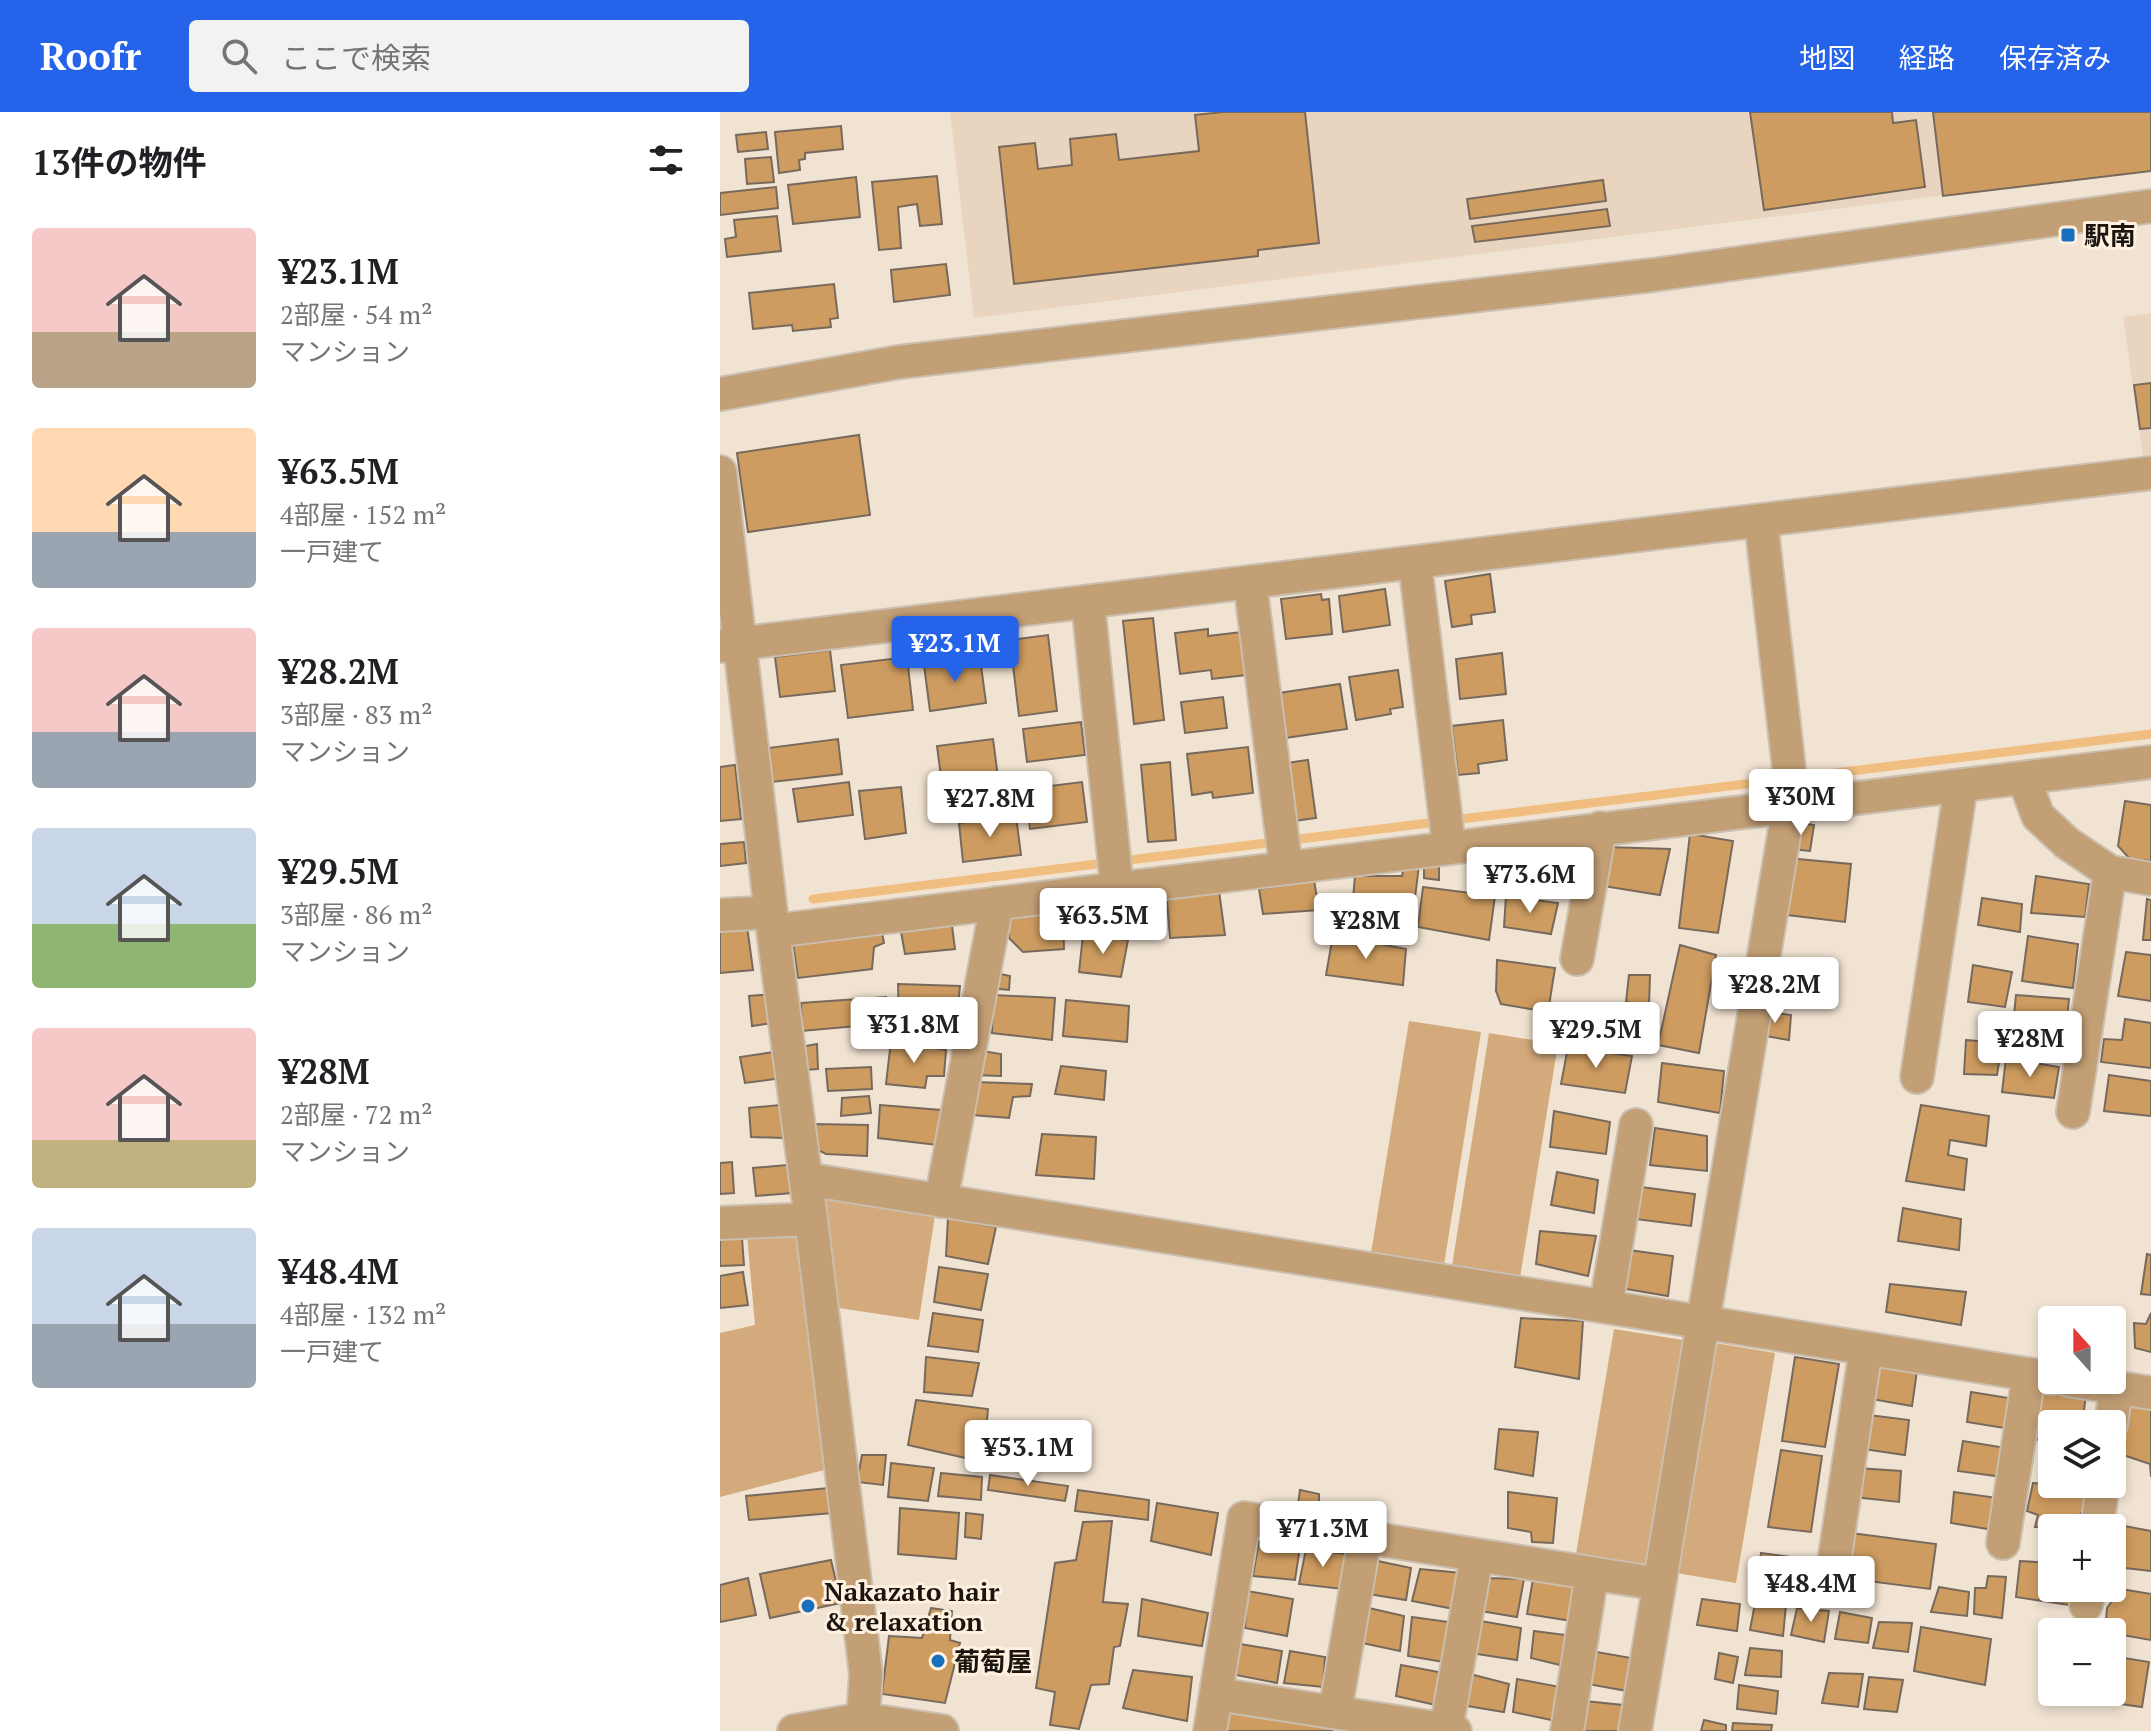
<!DOCTYPE html>
<html lang="ja">
<head>
<meta charset="utf-8">
<style>
	body { margin:0; font-family:"PT Serif","Noto Sans JP",serif; background:#f2f2f2; color:#202124; height:100vh; display:flex; flex-direction:column; font-size:30px; white-space:nowrap }
	* { box-sizing:border-box; margin:0 }
	p { font-size:26px; color:#757577 }
	.icon { flex:none; width:44px; height:44px; fill:none; stroke:currentColor; stroke-width:2; stroke-linecap:round; stroke-linejoin:round }
	.map { position:relative; flex:1; overflow:hidden }
	.details { display:flex; flex-direction:column; background:#fff; width:720px }
	.details>* { flex:none }
	.needle { width:52px; rotate:339deg }
	.tools { position:absolute; left:1318px; top:1194px; display:grid; gap:16px }
	.tools a { display:grid; place-items:center; width:88px; height:88px; border-radius:8px; background:#fff; box-shadow:0 4px 12px #0003; font-size:40px }
	.price { position:absolute; translate:-50% -68px; padding:0 18px; border-radius:8px; background:#fff; color:#222; font-size:26px; line-height:52px; filter:drop-shadow(0 2px 4px #0008) }
	.price::after { content:''; position:absolute; left:50%; top:48px; width:24px; height:18px; margin-left:-12px; background:inherit; clip-path:polygon(0 0,100% 0,50% 100%) }
	.price.selected { background:#2563eb; color:#fff }
	ul { padding:0; list-style:none }
	li { display:flex; align-items:center; gap:24px; height:200px; padding:0 32px }
	li span { display:grid; place-items:center; flex:none; width:224px; height:160px; border-radius:8px; color:#555 }
	li>.icon { margin-inline-start:auto }
	span .icon { width:96px; height:96px; fill:#fffc; stroke-width:1 }
	li b { font-size:34px }
	h2 { display:flex; justify-content:space-between; align-items:center; height:96px; padding:0 32px; font-size:34px }
	header { display:flex; align-items:center; gap:48px; box-sizing:border-box; height:112px; padding:0 40px; background:#2563eb; color:#fff }
	header strong { font-size:38px }
	nav { display:flex; gap:44px; margin-inline-start:auto; font-size:28px }
	.search { width:560px; height:72px; background:#f2f2f2; display:flex; align-items:center; gap:20px; box-sizing:border-box; padding:0 28px; border-radius:8px; color:#757577; font-size:30px }
	main { display:flex; flex:1; min-height:0 }
	.map>svg:first-child { display:block }
	.built { fill:#e9d5bf }
	.green { fill:#d2aa7c }
	.lines { fill:none; stroke-linecap:round; stroke-linejoin:round }
	.stream { stroke:#f1be81; stroke-width:9 }
	.building { fill:#ce9c60; stroke:#776a5c; stroke-width:2 }
	.minor-casing { stroke:#cabeaf; stroke-width:36 }
	.minor { stroke:#c39f75; stroke-width:32 }
	.poi-dot { fill:#1770be; stroke:#fff0e0; stroke-width:3 }
	.labels { text-anchor:middle; dominant-baseline:central; stroke-width:6; stroke-linejoin:round; paint-order:stroke }
	.poi-label { font-size:26px; font-weight:bold; fill:#1a150f; stroke:#fff0e0; text-anchor:start }
</style>
</head>
<body>
<header>
<strong>Roofr</strong>
<div class="search"><svg class="icon" aria-label="search" viewBox="0 0 24 24"><circle cx="10" cy="10" r="6"/><path d="M15 15l6 6"/></svg>ここで検索</div>
<nav><a>地図</a><a>経路</a><a>保存済み</a></nav>
</header>
<main>
<section class="details">
<h2>13件の物件<svg class="icon" aria-label="filters" viewBox="0 0 24 24"><path d="M4 7h16M4 17h16"/><circle cx="9" cy="7" r="2"/><circle cx="15" cy="17" r="2"/></svg></h2>
<ul>
<li><span style="background:linear-gradient(#f6c9c9 65%,#b9a48a 0)"><svg class="icon" aria-label="home" viewBox="0 0 24 24"><path d="M3 11l9-7 9 7M6 9v11h12V9"/></svg></span><div><b>¥23.1M</b><p>2部屋 · 54 m²</p><p>マンション</p></div></li>
<li><span style="background:linear-gradient(#ffd9b3 65%,#9aa5b1 0)"><svg class="icon" aria-label="home" viewBox="0 0 24 24"><path d="M3 11l9-7 9 7M6 9v11h12V9"/></svg></span><div><b>¥63.5M</b><p>4部屋 · 152 m²</p><p>一戸建て</p></div></li>
<li><span style="background:linear-gradient(#f6c9c9 65%,#9aa5b1 0)"><svg class="icon" aria-label="home" viewBox="0 0 24 24"><path d="M3 11l9-7 9 7M6 9v11h12V9"/></svg></span><div><b>¥28.2M</b><p>3部屋 · 83 m²</p><p>マンション</p></div></li>
<li><span style="background:linear-gradient(#c9d6e8 60%,#8fb573 0)"><svg class="icon" aria-label="home" viewBox="0 0 24 24"><path d="M3 11l9-7 9 7M6 9v11h12V9"/></svg></span><div><b>¥29.5M</b><p>3部屋 · 86 m²</p><p>マンション</p></div></li>
<li><span style="background:linear-gradient(#f6c9c9 70%,#c2b280 0)"><svg class="icon" aria-label="home" viewBox="0 0 24 24"><path d="M3 11l9-7 9 7M6 9v11h12V9"/></svg></span><div><b>¥28M</b><p>2部屋 · 72 m²</p><p>マンション</p></div></li>
<li><span style="background:linear-gradient(#c9d6e8 60%,#9aa5b1 0)"><svg class="icon" aria-label="home" viewBox="0 0 24 24"><path d="M3 11l9-7 9 7M6 9v11h12V9"/></svg></span><div><b>¥48.4M</b><p>4部屋 · 132 m²</p><p>一戸建て</p></div></li>
</ul>
</section>
<div class="map">
<svg width="1431" height="1619" viewBox="0 0 1431 1619">
	<rect width="100%" height="100%" fill="#f1e3d2"/>
	<path class="built" d="M230,0h1201v57l-1177,149z
		M1431,201v143l-8,1 -20,-140z"/>
	<path class="green" d="M689,909l72,11 -37,233 -73,-12z
		M769,921l69,11 -38,234 -68,-12z
		M102,1086l113,17 -16,105 -87,-13z
		M85,1117l23,240 -108,28v-164l35,-8 -8,-90z
		M894,1217l75,12 -40,231 -74,-12z
		M995,1231l60,10 -39,230 -60,-10z"/>
	<g class="lines">
		<path class="stream" d="M93,787l1338,-165"/>
	</g>
	<path class="building" d="M503,0h82l14,131 -61,7v6l-244,28 -15,-137 36,-4 3,26 34,-4 -2,-26 46,-5 3,26 80,-9 -4,-36z
		M1030,0h142l1,11 23,-3 9,67 -161,23z
		M1213,0h218v59l-208,25z
		M121,14l2,23 -38,4v6l-6,1 1,10 -21,3 -4,-41z
		M46,20l2,17 -30,3 -2,-17z
		M51,45l3,25 -27,2 -2,-25z
		M217,64l5,48 -22,2 -3,-22 -19,3 3,41 -22,2 -7,-68z
		M136,65l4,40 -67,7 -5,-39z
		M883,68l3,21 -136,18 -3,-20z
		M56,75l2,21 -58,7v-22z
		M887,97l3,17 -135,16 -3,-16z
		M57,104l4,35 -54,6 -2,-18 11,-2 -2,-17z
		M226,152l4,31 -56,7 -3,-32z
		M114,172l4,34 -8,1 1,8 -38,4 -1,-6 -39,4 -4,-36z
		M1431,271v45l-11,1 -6,-44z
		M139,323l11,80 -122,17 -11,-79z
		M770,462l5,38 -24,3 1,9 -20,3 -7,-46z
		M665,477l5,36 -47,7 -4,-36z
		M601,482l1,6 7,-1 3,35 -46,5 -5,-40z
		M433,506l11,102 -30,4 -11,-103z
		M488,517v7l33,-4 5,43 -34,4 -1,-9 -31,4 -5,-41z
		M328,523l9,76 -38,5 -9,-76z
		M110,538l5,41 -55,6 -5,-40z
		M782,541l4,41 -46,5 -4,-40z
		M187,545l6,53 -65,8 -7,-53z
		M260,546l6,45 -56,8 -6,-46z
		M678,558l5,37 -13,2 1,5 -35,6 -7,-43z
		M620,572l7,45 -62,9 -7,-45z
		M503,585l4,31 -42,5 -4,-31z
		M783,608l4,40 -29,4 1,9 -21,2 -6,-49z
		M361,610l4,33 -58,7 -4,-33z
		M118,627l4,35 -70,8 -4,-34z
		M273,627l6,46 -56,7 -6,-46z
		M528,635l5,46 -40,5 -1,-6 -20,3 -5,-41z
		M588,648l8,58 -22,3 -8,-58z
		M450,650l6,78 -28,2 -7,-77z
		M15,653l6,54 -21,2v-54z
		M129,670l4,33 -55,7 -5,-33z
		M362,670l5,40 -57,7 -5,-40z
		M181,675l5,46 -41,6 -6,-48z
		M1405,689l26,4v56l-21,-2 -12,-13z
		M296,704l5,39 -58,7 -4,-39z
		M1072,710l22,3 -4,26 -20,-2z
		M970,722l43,7 -15,92 -39,-5z
		M24,730l2,21 -26,3v-22z
		M886,735l64,2 -10,46 -57,-9z
		M792,744l26,1 -3,34 -28,-4z
		M1067,746l64,6 -6,58 -66,-8z
		M685,749l14,4 -6,49 -61,-4 3,-34h47z
		M704,750l15,3v15l-15,-2z
		M1316,764l53,8 -4,33 -54,-4z
		M594,768l5,30 -56,4 -4,-25z
		M703,775l72,9 -6,44 -71,-13z
		M499,779l6,44 -55,3 -3,-38z
		M786,784l52,7 -7,31 -47,-7z
		M1262,786l40,6 -2,28 -42,-7z
		M1427,787l4,1v40h-8z
		M379,791l19,2 -1,21 -18,2z
		M440,793l1,22 -11,2 -2,-21z
		M343,800l1,37 -41,3 -14,-14 -2,-24z
		M231,806l4,31 -50,5 -5,-28z
		M27,814l6,44 -33,3v-44z
		M161,815l3,16 -10,4 -2,22 -74,9 -6,-41z
		M363,823l45,5 -7,37 -42,-5z
		M613,823l73,14 -3,36 -77,-10z
		M1308,824l50,8 -5,44 -51,-7z
		M960,833l36,10 -17,98 -41,-8z
		M1406,840l25,3v46l-33,-5z
		M777,848l58,8 -7,44 -47,-8 -5,-13z
		M1253,853l39,7 -7,35 -37,-5z
		M271,860l19,4 -1,14 -20,-2z
		M909,863h21l-1,31 -23,-4z
		M178,872l62,2 -4,42 -57,-4z
		M51,882l2,29 -21,3 -3,-30z
		M273,883l62,3 -3,42 -60,-7z
		M1296,883l53,4 -4,43 -53,-6z
		M166,885l4,26 -88,8 -1,-28z
		M346,888l63,6 -2,36 -64,-6z
		M1042,899l29,4 -2,25 -30,-5z
		M1405,907l26,4v45l-50,-6 3,-23 18,1z
		M1246,928l36,3 -5,32 -33,-1z
		M171,929l55,9 -2,26h-17l-2,12 -39,-4z
		M97,932l1,25 -16,1 -2,-23z
		M848,935l64,9 -7,37 -64,-9z
		M256,938l25,4v22l-28,-1z
		M54,940l2,27 -31,4 -5,-26z
		M1286,946l53,9 -5,31 -52,-6z
		M942,951l62,8 -4,42 -62,-11z
		M341,954l45,5 -2,29 -49,-6z
		M151,955l1,22 -44,2 -2,-22z
		M1389,963l42,6v35l-47,-5z
		M255,970l57,2 -2,12 -17,1 -4,21 -37,-3z
		M149,984l2,17 -30,3 1,-18z
		M60,993l4,33 -33,-1 -2,-29z
		M160,993l61,5 -4,35 -59,-7z
		M1201,993l68,11 -3,30 -36,-6 -2,15 19,4 -3,31 -58,-9z
		M834,999l56,11 -4,32 -56,-7z
		M94,1012l54,1 -1,31 -41,-2 -10,-5z
		M935,1016l52,8v35l-57,-6z
		M322,1022l54,3 -2,42 -58,-4z
		M12,1050l2,31 -14,1v-31z
		M67,1053l5,28 -36,3 -3,-28z
		M837,1060l41,8 -4,33 -43,-8z
		M921,1075l54,7 -4,32 -56,-7z
		M1183,1096l58,11 -2,31 -61,-9z
		M228,1106l48,9 -8,37 -42,-8z
		M820,1119l56,5 -8,40 -52,-12z
		M22,1126l2,27 -24,1v-27z
		M909,1138l44,6 -5,40 -48,-8z
		M1427,1142l4,1v40l-10,-1z
		M219,1155l49,7 -7,36 -47,-8z
		M23,1160l5,33 -28,3v-32z
		M1170,1172l76,8 -5,33 -75,-13z
		M213,1201l50,7 -5,32 -50,-6z
		M1431,1201v39l-16,-4 -1,-25 12,1z
		M801,1206l62,3 -4,58 -64,-12z
		M206,1245l53,6 -7,33 -48,-4z
		M1075,1245l44,7 -14,83 -43,-6z
		M1154,1255l43,4 -5,35 -41,-7z
		M1319,1278l47,3 -2,18 9,9v4h-41v18l-19,-3z
		M1251,1280l44,7 -4,30 -44,-7z
		M196,1288l72,9 -5,53 -75,-17z
		M1407,1294l24,2v69l-1,-13 -30,-10z
		M1149,1303l40,5 -4,35 -42,-6z
		M779,1317l39,3 -5,44 -38,-7z
		M1243,1329l43,7 -3,29 -45,-6z
		M1061,1338l41,6 -11,76 -43,-5z
		M142,1343h24l-3,30 -26,-3z
		M171,1351l43,5 -6,33 -40,-4z
		M1137,1356l44,3 -2,31 -45,-5z
		M221,1361l41,4 -1,23 -43,-4z
		M270,1363l78,11 -3,15 -77,-11z
		M1313,1371l61,5 -2,25h-11l-6,15 -40,-1 3,-12 -11,-4z
		M108,1376l4,25 -83,7 -3,-24z
		M358,1378l71,10 -1,20 -73,-9z
		M580,1378l19,4v15l-21,-5z
		M788,1380l49,6 -4,45 -21,-1 -1,-10 -23,-4z
		M1234,1380l44,6 -4,32 -43,-7z
		M437,1391l61,10 -7,42 -60,-14z
		M180,1396l59,5 -3,46 -58,-5z
		M246,1401l17,2 -2,24 -16,-2z
		M392,1409l-9,81 25,2 -8,42 -6,1 -5,37 -18,1 -12,44 -29,-4 5,-33 -19,-4 19,-125 21,-3 7,-38z
		M1399,1413l32,6v40l-26,-3 -2,-14 -9,-4z
		M1131,1421l85,11 -6,45 -86,-11z
		M539,1429l41,6 -5,33 -42,-4z
		M586,1437l40,5 -4,35 -43,-5z
		M1041,1441l73,10 -5,34 -73,-11z
		M111,1448l10,43 -71,15 -10,-44z
		M653,1448l38,8 -5,32 -38,-6z
		M1300,1449l32,2v25h21l-3,17 -54,-8z
		M700,1457l41,4 -7,36 -42,-8z
		M1268,1464l18,1 -4,41 -28,-4 1,-26h11z
		M28,1466l8,37 -36,7v-37z
		M763,1466l41,1 -7,38 -37,-6z
		M813,1467l41,4 -2,38 -45,-7z
		M1219,1475l30,5 -2,24 -36,-4z
		M1401,1477l30,5v46l-46,-8 2,-24z
		M527,1479l46,8 -6,37 -42,-8z
		M422,1487l66,14 -6,33 -64,-10z
		M982,1487l38,5 -3,27 -40,-6z
		M1035,1491l31,2 -3,31 -33,-6z
		M211,1496l21,3 -2,29 10,3 -15,60 -63,-9 7,-58 33,2z
		M649,1496l35,8 -4,35 -38,-8z
		M1077,1496l32,3 -5,31 -33,-7z
		M1120,1500l32,6 -4,25 -33,-4z
		M692,1505l37,5 -5,40 -36,-6z
		M755,1508l46,8 -4,32 -47,-7z
		M1159,1510l33,1 -4,29 -35,-4z
		M1201,1515l70,12 -6,46 -71,-14z
		M814,1519l32,4 -6,30 -29,-7z
		M520,1532l42,7 -5,32 -41,-8z
		M1030,1536l32,3 -1,26 -36,-2z
		M570,1539l35,6 -2,30 -39,-4z
		M871,1539l40,7 -4,33 -39,-7z
		M999,1541l19,4 -5,26 -18,-4z
		M1392,1544l37,6 -7,45 -64,-9v-6h34z
		M681,1553l43,8 -4,33 -44,-10z
		M413,1558l59,7 -5,44 -64,-13z
		M1109,1561l34,1 -5,33 -36,-4z
		M750,1562l39,10 -5,28 -37,-6z
		M1149,1565l34,3 -6,32 -33,-3z
		M797,1567l43,8 -4,34 -43,-9z
		M1019,1573l39,6 -2,23 -39,-5z
		M865,1589l38,4 -1,26h-41z
		M507,1597l107,13 -1,9h-109z
		M984,1608l22,5v6h-25z
		M1013,1611l39,2 -1,6h-39z"/>
	<g class="lines">
		<defs>
			<path id="minor" d="M0,282l179,-32 754,-87 498,-69
				M0,360l53,459 38,288 55,455 -3,45
				M695,451l34,284
				M530,470l36,285
				M368,490l29,286
				M0,534l1431,-173
				M1304,667l14,37 29,27 43,29 41,7
				M0,803l51,-3
				M53,819l1378,-169
				M857,847l23,-131
				M1197,965l44,-292
				M1353,1000l37,-240
				M86,1067l1246,199
				M221,1089l56,-298
				M0,1111l91,-4
				M886,1194l30,-181
				M1348,1268l83,13
				M1391,1312l5,-36
				M1377,1416l6,-44
				M1283,1431l26,-169
				M1115,1444l31,-208
				M1366,1493l3,-17
				M496,1582l239,37
				M615,1600l30,-175
				M726,1618l31,-175
				M74,1619l69,-12 79,12
				M490,1619l34,-213 415,66
				M847,1619l25,-158
				M915,1619l154,-926v-36l-28,-248"/>
		</defs>
		<use href="#minor" class="minor-casing"/>
		<use href="#minor" class="minor"/>
	</g>
	<g class="poi-dot">
		<rect x="1340" y="115" width="16" height="16" rx="4"/>
		<circle cx="88" cy="1494" r="8"/>
		<circle cx="218" cy="1549" r="8"/>
	</g>
	<g class="labels">
		<g class="poi-label">
			<text x="1364" y="123">駅南</text>
			<text x="104" y="1479">Nakazato hair<tspan x="104" dy="30">&amp; relaxation</tspan></text>
			<text x="234" y="1549">葡萄屋</text>
		</g>
	</g>
</svg>
<div class="tools">
<a><svg class="needle" viewBox="-14 -14 28 28"><path d="M0-13l5 13h-10z" fill="#e53935"/><path d="M0 13l5-13h-10z" fill="#757577"/></svg></a>
<a><svg class="icon" aria-label="layers" viewBox="0 0 24 24"><path d="M12 4l9 5-9 5-9-5zM3 14l9 5 9-5"/></svg></a>
<a>+</a>
<a>−</a>
</div>
<b class="price selected" style="left:235px;top:572px">¥23.1M</b>
<b class="price" style="left:1081px;top:725px">¥30M</b>
<b class="price" style="left:270px;top:727px">¥27.8M</b>
<b class="price" style="left:810px;top:803px">¥73.6M</b>
<b class="price" style="left:383px;top:844px">¥63.5M</b>
<b class="price" style="left:646px;top:849px">¥28M</b>
<b class="price" style="left:1055px;top:913px">¥28.2M</b>
<b class="price" style="left:194px;top:953px">¥31.8M</b>
<b class="price" style="left:876px;top:958px">¥29.5M</b>
<b class="price" style="left:1310px;top:967px">¥28M</b>
<b class="price" style="left:308px;top:1376px">¥53.1M</b>
<b class="price" style="left:603px;top:1457px">¥71.3M</b>
<b class="price" style="left:1091px;top:1512px">¥48.4M</b>
</div>
</main>
</body>
</html>
